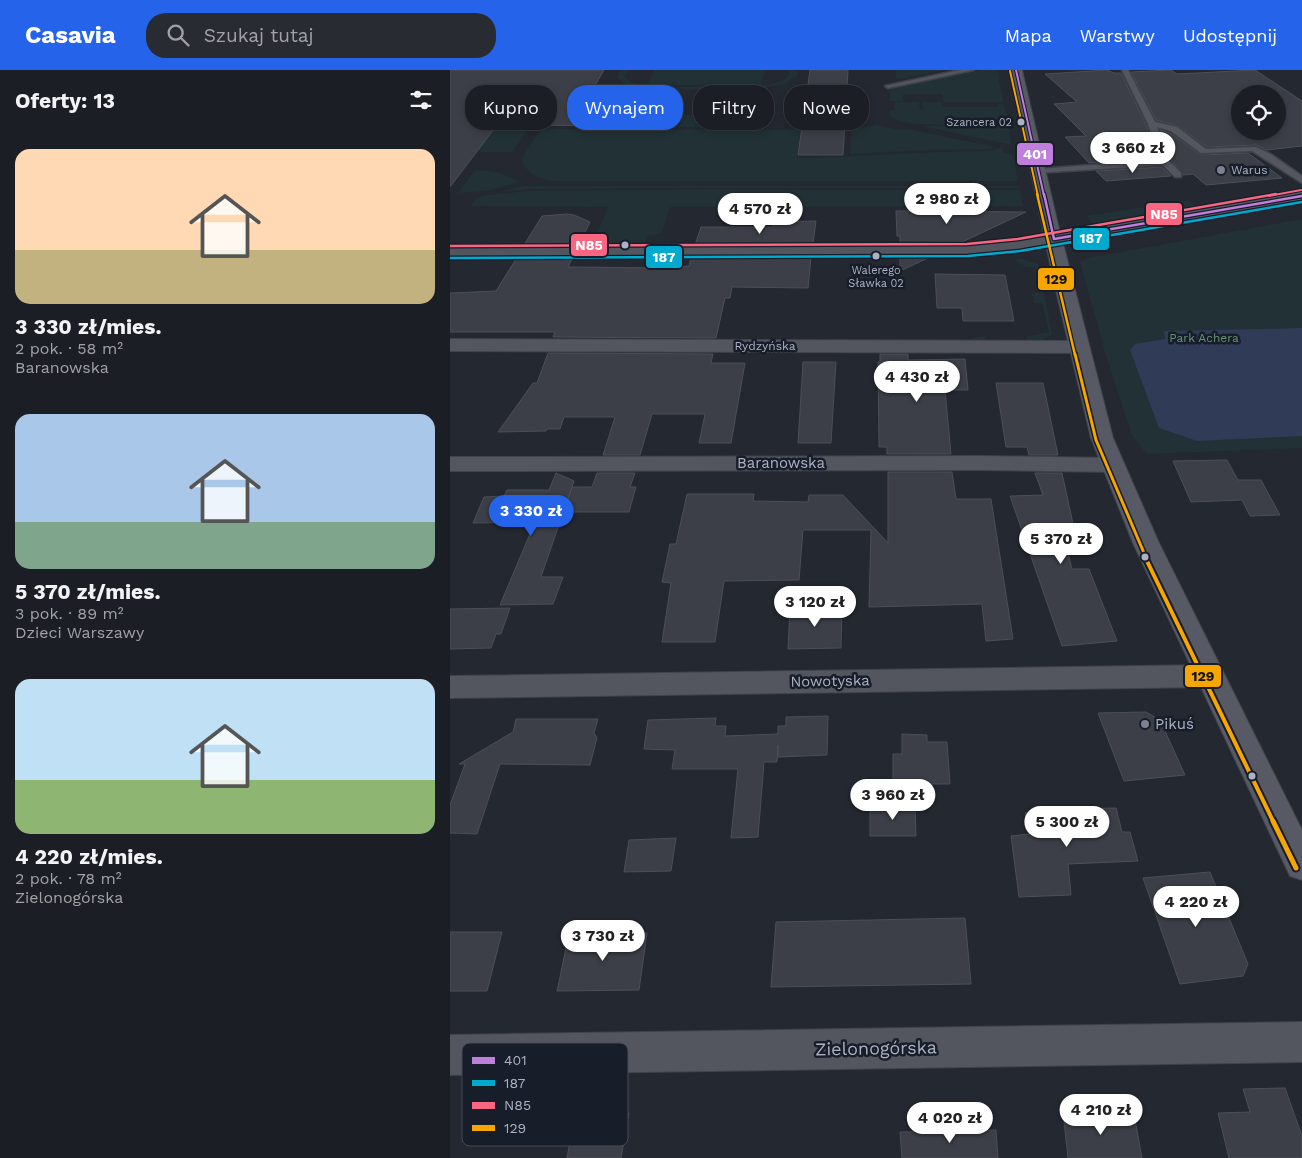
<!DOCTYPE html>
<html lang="pl">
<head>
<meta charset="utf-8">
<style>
	body { margin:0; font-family:"Work Sans",sans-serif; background:#282b31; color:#f1f3f6; height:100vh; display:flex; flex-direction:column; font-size:19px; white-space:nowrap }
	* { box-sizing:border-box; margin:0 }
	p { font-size:16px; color:#a0a2a6 }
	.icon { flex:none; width:28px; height:28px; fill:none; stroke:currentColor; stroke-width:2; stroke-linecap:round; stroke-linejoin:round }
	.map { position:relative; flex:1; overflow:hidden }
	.details { display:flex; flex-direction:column; background:#1b1e24; width:450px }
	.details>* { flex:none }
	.guide { position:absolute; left:15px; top:15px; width:475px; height:45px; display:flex; gap:10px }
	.tools { position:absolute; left:781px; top:15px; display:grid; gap:10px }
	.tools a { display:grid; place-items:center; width:55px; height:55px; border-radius:50%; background:#1b1e24; box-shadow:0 2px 8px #0003,0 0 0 1px #393c41; font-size:25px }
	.price { position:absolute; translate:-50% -42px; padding:0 11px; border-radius:18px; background:#fff; color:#222; font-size:16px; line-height:32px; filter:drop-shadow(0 1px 2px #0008) }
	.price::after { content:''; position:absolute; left:50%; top:30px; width:15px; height:11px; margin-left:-8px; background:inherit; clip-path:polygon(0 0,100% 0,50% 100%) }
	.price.current { background:#2563eb; color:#fff }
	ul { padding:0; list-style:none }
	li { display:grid; align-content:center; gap:10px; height:265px; padding:0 15px }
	li span { display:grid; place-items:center; height:155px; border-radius:15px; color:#555 }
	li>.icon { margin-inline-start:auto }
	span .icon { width:90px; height:90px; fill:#fffc; stroke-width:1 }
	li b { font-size:21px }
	h2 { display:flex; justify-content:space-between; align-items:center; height:60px; padding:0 15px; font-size:21px }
	.tag { padding:0 18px; border-radius:20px; background:#1b1e24; box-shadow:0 2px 8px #0003,0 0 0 1px #393c41; font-size:18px; line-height:45px }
	.tag.current { background:#2563eb; color:#fff }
	header { display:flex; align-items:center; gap:30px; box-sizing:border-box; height:70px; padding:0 25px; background:#2563eb; color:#fff }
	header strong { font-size:24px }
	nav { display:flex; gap:28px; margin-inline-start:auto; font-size:18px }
	.search { width:350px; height:45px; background:#282b31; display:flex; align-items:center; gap:12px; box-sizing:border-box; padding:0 18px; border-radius:20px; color:#a0a2a6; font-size:19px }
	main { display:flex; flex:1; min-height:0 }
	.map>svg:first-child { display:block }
	.green { fill:#213135 }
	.water { fill:#2f3b57 }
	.building { fill:#3c3f47; stroke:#4b4f58; fill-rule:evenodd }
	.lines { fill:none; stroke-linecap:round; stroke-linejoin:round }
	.lane-casing { stroke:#404249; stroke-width:3 }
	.street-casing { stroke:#404249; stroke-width:2 }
	.secondary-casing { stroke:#404249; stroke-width:2 }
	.lane { fill:#53565f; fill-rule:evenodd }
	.street { fill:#53565f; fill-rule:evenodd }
	.secondary { fill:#575a64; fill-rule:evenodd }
	.bus-1-far1-casing { stroke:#181d2a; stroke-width:4 }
	.bus-1-casing { stroke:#181d2a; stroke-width:5 }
	.bus-2-casing { stroke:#181d2a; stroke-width:5 }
	.bus-3-far1-casing { stroke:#181d2a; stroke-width:4 }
	.bus-3-casing { stroke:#181d2a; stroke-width:5 }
	.bus-4-far4-casing { stroke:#181d2a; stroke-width:4 }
	.bus-4-far3-casing { stroke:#181d2a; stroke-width:5 }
	.bus-4-far2-casing { stroke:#181d2a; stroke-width:6 }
	.bus-4-far1-casing { stroke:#181d2a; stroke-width:8 }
	.bus-4-casing { stroke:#181d2a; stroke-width:9 }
	.bus-1-far1 { stroke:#c07fdc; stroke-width:2 }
	.bus-1 { stroke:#c07fdc; stroke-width:2.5 }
	.bus-2 { stroke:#00a9ce; stroke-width:2.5 }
	.bus-3-far1 { stroke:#fa6682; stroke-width:2 }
	.bus-3 { stroke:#fa6682; stroke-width:2.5 }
	.bus-4-far4 { stroke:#f7a600; stroke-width:2 }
	.bus-4-far3 { stroke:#f7a600; stroke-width:2.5 }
	.bus-4-far2 { stroke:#f7a600; stroke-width:3 }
	.bus-4-far1 { stroke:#f7a600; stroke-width:4 }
	.bus-4 { stroke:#f7a600; stroke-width:5 }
	.bus-dot { fill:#acb2c3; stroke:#181d2a; stroke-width:2 }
	.poi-dot { fill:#7c8290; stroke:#181d2a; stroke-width:2 }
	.labels { text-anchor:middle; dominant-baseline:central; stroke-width:5; stroke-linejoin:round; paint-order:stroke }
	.far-bus-label { font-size:11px; fill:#acb2c3; stroke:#181d2a; text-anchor:end }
	.far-poi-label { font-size:12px; fill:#acb2c3; stroke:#181d2a; text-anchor:start }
	.far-park-label { font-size:12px; fill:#649374; stroke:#181d2a }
	.far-street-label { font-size:12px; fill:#acb2c3; stroke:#181d2a }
	.street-label { font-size:15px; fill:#acb2c3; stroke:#181d2a }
	.poi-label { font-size:15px; fill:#acb2c3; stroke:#181d2a; text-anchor:start }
	.near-street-label { font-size:18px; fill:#acb2c3; stroke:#181d2a }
	.key { fill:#181d2a; stroke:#444a58; stroke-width:1 }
	.key-label { font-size:14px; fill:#acb2c3 }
	.line-badge { stroke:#181d2a; stroke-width:2 }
	.badge-label { font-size:14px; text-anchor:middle; font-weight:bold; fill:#fff }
	.pale-badge-label { font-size:14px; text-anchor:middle; font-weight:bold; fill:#111 }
</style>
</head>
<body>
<header>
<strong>Casavia</strong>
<div class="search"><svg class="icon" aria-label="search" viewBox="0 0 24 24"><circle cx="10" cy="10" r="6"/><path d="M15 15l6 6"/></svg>Szukaj tutaj</div>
<nav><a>Mapa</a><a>Warstwy</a><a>Udostępnij</a></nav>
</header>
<main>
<section class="details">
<h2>Oferty: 13<svg class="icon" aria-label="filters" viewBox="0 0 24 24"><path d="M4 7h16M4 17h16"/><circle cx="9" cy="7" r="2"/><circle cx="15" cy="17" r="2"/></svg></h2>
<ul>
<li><span style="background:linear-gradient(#ffd9b3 65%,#c2b280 0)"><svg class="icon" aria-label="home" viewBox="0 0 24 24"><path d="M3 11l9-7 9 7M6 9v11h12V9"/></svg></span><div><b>3 330 zł/mies.</b><p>2 pok. · 58 m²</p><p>Baranowska</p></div></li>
<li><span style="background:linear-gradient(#a9c7e8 70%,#7fa58c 0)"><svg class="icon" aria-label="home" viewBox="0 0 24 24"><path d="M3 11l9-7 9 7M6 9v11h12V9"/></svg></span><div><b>5 370 zł/mies.</b><p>3 pok. · 89 m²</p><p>Dzieci Warszawy</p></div></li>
<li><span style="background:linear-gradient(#bfe0f5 65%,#8fb573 0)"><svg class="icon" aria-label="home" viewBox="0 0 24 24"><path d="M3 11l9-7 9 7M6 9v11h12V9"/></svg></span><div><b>4 220 zł/mies.</b><p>2 pok. · 78 m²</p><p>Zielonogórska</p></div></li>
</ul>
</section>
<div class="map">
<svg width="852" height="1088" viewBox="0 0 852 1088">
	<rect width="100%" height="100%" fill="#242830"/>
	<path class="green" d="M171,0h8l-4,7 8,6 22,4h92l26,-3 12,-5 5,-5v-4l8,1v4l-14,9 -36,6 -106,-1 -16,-4 -9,-7z
		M204,0h111l-4,15h-114z
		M446,0h50l-46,9 -4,-1z
		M533,0h14l6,32h-59l-2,-8h-39v7h-14l1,-10 5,-4z
		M445,32h24l1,8h3l-1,-8h19l1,5h56v-3h6l8,41 -90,-19h82l-1,-5h-5l-1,-2h-7l1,5c-20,0 -88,5 -101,-8l-1,-6h6z
		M234,45h66l-3,12h-68z
		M427,55l22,5h14l82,17 -6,2 -63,1 -76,4 1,-25z
		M0,59h78l-16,23h-36z
		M91,59l260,1 -4,28c64,-1 128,-7 193,-7l9,-3 6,2 -3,2 11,3 5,26h-465c-13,-1 -28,-8 -32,-22z
		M32,100l18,3 21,9 -35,9 -28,2 16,-22z
		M72,116h497v2h-305l-178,1 -37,3z
		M256,119l314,1 3,16 -353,1 -9,27 -13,1 -3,9 -52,-1 15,-36 -138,-1 6,-8 11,-3 40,-4z
		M738,130l8,6 -89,17h-15l-6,-7z
		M852,149v229l-156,6 -15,-21 -26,-80 -25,-91 8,-4z
		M566,189h8l14,5 14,70 -12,8 -67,-1 -1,-3 13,-2 1,4h41v-4l22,-4 -7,-29h-8l-2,-10h8l-6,-25 -7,-1 -10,-5z"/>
	<path class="water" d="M852,258v108l-105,5 -38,-13 -29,-78 5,-6 30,-5 -1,-8z"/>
	<path class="building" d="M0,0h154l-15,26h89l-13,30 -168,-1 -47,62z
		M360,0h38l-5,85h-45z
		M657,0l7,3h7l25,52 11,33 -68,5 -24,-26 21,-1 -32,-32 23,-2 -32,-28z
		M721,0l6,4 78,-4 47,31v45l-35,4 -11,-5 -49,2 -29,-21 -22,-6 -25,-48zM790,24h38v37h-38z
		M710,60l10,3 31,22 47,-2 34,25 -76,7 -13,-11 -10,1 -12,-15z
		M712,97l9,9 -65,5 -10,-10z
		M446,141h19l111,1 -66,31 -60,1v-8h-3z
		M117,144l7,1 16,7 -11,23h-55l18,-29z
		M366,151l-3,23 -118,1 6,-18h72l1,-5z
		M241,188h120l-3,30 -76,-1 -2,11h-5l-9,40 -163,-1 2,-5h-105v-39l46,-2 20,-32h56l-4,8 94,1 27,-2z
		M450,188h28l-28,13z
		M485,204l70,1 9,46h-51l-1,-13h-25z
		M98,283l165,1 -2,9h34l-14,80h-32l6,-29h-53l-12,41h-37l12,-38h-51l-4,12h-13l-1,2 -48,1 35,-49h4z
		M430,284h28v6l57,-1 3,31h-23l6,64h-64v-7h-8l-1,-85h2z
		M353,292h33l-5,81h-33z
		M546,313h47l15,72h-29l-2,-8h-21z
		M777,390l11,20h23l19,35 -30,1 -8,-16 -51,2 -18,-41z
		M438,402h64l4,27h35l22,140 -27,2 -4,-37 -113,3 2,-77h-68l-4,50 -75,1 -9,61h-53l9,-59 -9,-1 8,-38h6l11,-50h67l-1,7 55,1 1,-7h34l45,48z
		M106,403l18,8 -33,96h22l-10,27 -53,1 35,-83 -62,1 11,-26 20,-1 3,-6h42z
		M147,403h38l-5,14h6l-7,25h-65l8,-25h20z
		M585,403h27l15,69 -11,3 6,24h17l28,72 -55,5 -52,-150 33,-1z
		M392,537l-1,41 -53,1 2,-41z
		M60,538l-9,26h-5l-5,14 -41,1v-40z
		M696,642l14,8 25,55 -61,6 -26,-68z
		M378,646l-1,39 -49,2v-12l-1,17h-13l-6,75 -27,1 7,-69h-66l3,-19 -31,-1 4,-29 68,-2 -1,8h11l-1,10 53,-2v-8h8v-9z
		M66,649h82l-4,14 3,5 -7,27 -90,-1 -23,70 -27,-1v-28l15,-41h-6l54,-32z
		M452,664l25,1v7h20l3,42h-57v-30h9z
		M420,736h45l1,30h-46z
		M666,738l6,24h8l8,29 -70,3 3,31 -52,2 -8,-61 18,-2 -4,-21 35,-1 -1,-3z
		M226,768l-5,33 -47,1 5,-32z
		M760,802l38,92 -5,12 -63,8 -37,-106z
		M515,848l6,66 -200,3 5,-65z
		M0,862h52l-15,59h-37z
		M197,863l-8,57 -82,1 12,-57z
		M835,1018l17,48v22h-73l-11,-45 32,-1 -7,-23z
		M613,1042l71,2 8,44h-74z
		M179,1043l-8,45h-54l8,-44z
		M546,1060l2,28h-96l-2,-26z"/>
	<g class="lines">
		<defs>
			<path id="lane" d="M510,0h14l-86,18 -3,-2z
				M672,0h6l27,52 22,5 29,22 50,-2 16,8 30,21v7l-50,-32 -51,2 -30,-22 -14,-4 12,34 12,12v4h-6l-12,-12 -128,8v-4h3l122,-9 -12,-36z"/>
			<path id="street" d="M604,164l6,1 3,4 -3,4 -65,10 -55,3 -490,1v-10l490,-1 55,-3z
				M0,269l629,2 7,2 3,4 -3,4 -7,2 -629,-2z
				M530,386l132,2 8,2 4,5 -4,5 -8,2 -132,-2 -530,1v-14z
				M760,595l10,3 5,8 -5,8 -10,3 -760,11v-22z
				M852,952v40l-852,13v-40z"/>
			<path id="secondary" d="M560,0h12l38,163 242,-42v10l-239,42 50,195 46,105 143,287v50l-12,-4 -157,-333 -42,-105 -38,-160z"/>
		</defs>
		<use href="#lane" class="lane-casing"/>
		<use href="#street" class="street-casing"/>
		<use href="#secondary" class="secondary-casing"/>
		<use href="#lane" class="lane"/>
		<use href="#street" class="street"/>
		<use href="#secondary" class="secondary"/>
		<defs>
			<path id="bus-1-far1" d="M566,0l28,126"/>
			<path id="bus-1" d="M594,124l10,45
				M604,169l248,-43"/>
			<path id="bus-2" d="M0,188l518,-2 52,-5 282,-49"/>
			<path id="bus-3-far1" d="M819,126l32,-6"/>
			<path id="bus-3" d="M0,176l517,-2 51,-5 258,-45"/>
			<path id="bus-4-far4" d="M560,1l28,125"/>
			<path id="bus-4-far3" d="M587,124l38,161"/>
			<path id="bus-4-far2" d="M625,284l21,86 51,120"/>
			<path id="bus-4-far1" d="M696,489l128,264"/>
			<path id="bus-4" d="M823,751l23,47"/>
		</defs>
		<use href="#bus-1-far1" class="bus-1-far1-casing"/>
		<use href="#bus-1" class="bus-1-casing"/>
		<use href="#bus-2" class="bus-2-casing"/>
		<use href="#bus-3-far1" class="bus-3-far1-casing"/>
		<use href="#bus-3" class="bus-3-casing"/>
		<use href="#bus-4-far4" class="bus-4-far4-casing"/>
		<use href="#bus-4-far3" class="bus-4-far3-casing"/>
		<use href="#bus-4-far2" class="bus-4-far2-casing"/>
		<use href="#bus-4-far1" class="bus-4-far1-casing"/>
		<use href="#bus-4" class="bus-4-casing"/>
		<use href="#bus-1-far1" class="bus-1-far1"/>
		<use href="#bus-1" class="bus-1"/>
		<use href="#bus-2" class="bus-2"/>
		<use href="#bus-3-far1" class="bus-3-far1"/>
		<use href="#bus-3" class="bus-3"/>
		<use href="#bus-4-far4" class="bus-4-far4"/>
		<use href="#bus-4-far3" class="bus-4-far3"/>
		<use href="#bus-4-far2" class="bus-4-far2"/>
		<use href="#bus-4-far1" class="bus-4-far1"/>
		<use href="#bus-4" class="bus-4"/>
	</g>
	<g class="bus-dot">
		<circle cx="571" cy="52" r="4.5"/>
		<circle cx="175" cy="175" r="4.5"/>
		<circle cx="426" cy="186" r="4.5"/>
		<circle cx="695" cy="487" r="4.5"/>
		<circle cx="802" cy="706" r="4.5"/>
	</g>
	<g class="poi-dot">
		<circle cx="771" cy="100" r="5"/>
		<circle cx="695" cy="654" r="5"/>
	</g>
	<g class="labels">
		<g class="far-bus-label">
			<text x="562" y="52">Szancera 02</text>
			<text x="426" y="200" text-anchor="middle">Walerego<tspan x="426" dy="13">Sławka 02</tspan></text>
		</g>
		<g class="far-poi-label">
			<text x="781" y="100">Warus</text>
		</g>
		<g class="far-park-label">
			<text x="754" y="268">Park Achera</text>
		</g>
		<g class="far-street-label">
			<text x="315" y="276">Rydzyńska</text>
		</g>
		<g class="street-label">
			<text x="331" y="393">Baranowska</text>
			<text transform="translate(380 611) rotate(-1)">Nowotyska</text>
		</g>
		<g class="poi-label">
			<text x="705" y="654">Pikuś</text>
		</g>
		<g class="near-street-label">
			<text transform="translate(426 978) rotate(-1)">Zielonogórska</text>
		</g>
	</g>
	<rect x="12" y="973" width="166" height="103" rx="8" class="key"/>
	<rect x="22" y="987" width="23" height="7" fill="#c07fdc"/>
	<rect x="22" y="1010" width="23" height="6" fill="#00a9ce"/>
	<rect x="22" y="1032" width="23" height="7" fill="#fa6682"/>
	<rect x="22" y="1055" width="23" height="6" fill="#f7a600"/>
	<g class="key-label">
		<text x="54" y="995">401</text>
		<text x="54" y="1018">187</text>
		<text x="54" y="1040">N85</text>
		<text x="54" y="1063">129</text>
	</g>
	<g class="line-badge">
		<rect x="566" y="72" width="38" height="24" rx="5" fill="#c07fdc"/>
		<rect x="695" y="132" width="38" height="24" rx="5" fill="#fa6682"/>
		<rect x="622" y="157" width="38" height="24" rx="5" fill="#00a9ce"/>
		<rect x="120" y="163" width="38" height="24" rx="5" fill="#fa6682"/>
		<rect x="195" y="175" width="38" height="24" rx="5" fill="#00a9ce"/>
		<rect x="587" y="197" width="38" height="24" rx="5" fill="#f7a600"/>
		<rect x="734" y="594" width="38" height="24" rx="5" fill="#f7a600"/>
	</g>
	<g class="badge-label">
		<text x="585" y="89">401</text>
		<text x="714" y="149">N85</text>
		<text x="641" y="173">187</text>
		<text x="139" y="180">N85</text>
		<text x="214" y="192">187</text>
	</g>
	<g class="pale-badge-label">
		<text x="606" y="214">129</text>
		<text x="753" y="611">129</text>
	</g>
</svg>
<div class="tools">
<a><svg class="icon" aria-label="locate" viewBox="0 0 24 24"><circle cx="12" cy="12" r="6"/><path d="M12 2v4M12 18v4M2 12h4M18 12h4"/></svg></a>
</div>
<b class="price" style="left:683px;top:104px">3 660 zł</b>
<b class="price" style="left:497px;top:155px">2 980 zł</b>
<b class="price" style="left:310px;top:165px">4 570 zł</b>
<b class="price" style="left:467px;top:333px">4 430 zł</b>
<b class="price current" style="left:81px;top:467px">3 330 zł</b>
<b class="price" style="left:611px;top:495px">5 370 zł</b>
<b class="price" style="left:365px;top:558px">3 120 zł</b>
<b class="price" style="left:443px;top:751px">3 960 zł</b>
<b class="price" style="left:617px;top:778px">5 300 zł</b>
<b class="price" style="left:746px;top:858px">4 220 zł</b>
<b class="price" style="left:153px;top:892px">3 730 zł</b>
<b class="price" style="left:651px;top:1066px">4 210 zł</b>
<b class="price" style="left:500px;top:1074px">4 020 zł</b>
<div class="guide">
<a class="tag">Kupno</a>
<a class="tag current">Wynajem</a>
<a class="tag">Filtry</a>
<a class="tag">Nowe</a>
</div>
</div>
</main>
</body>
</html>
